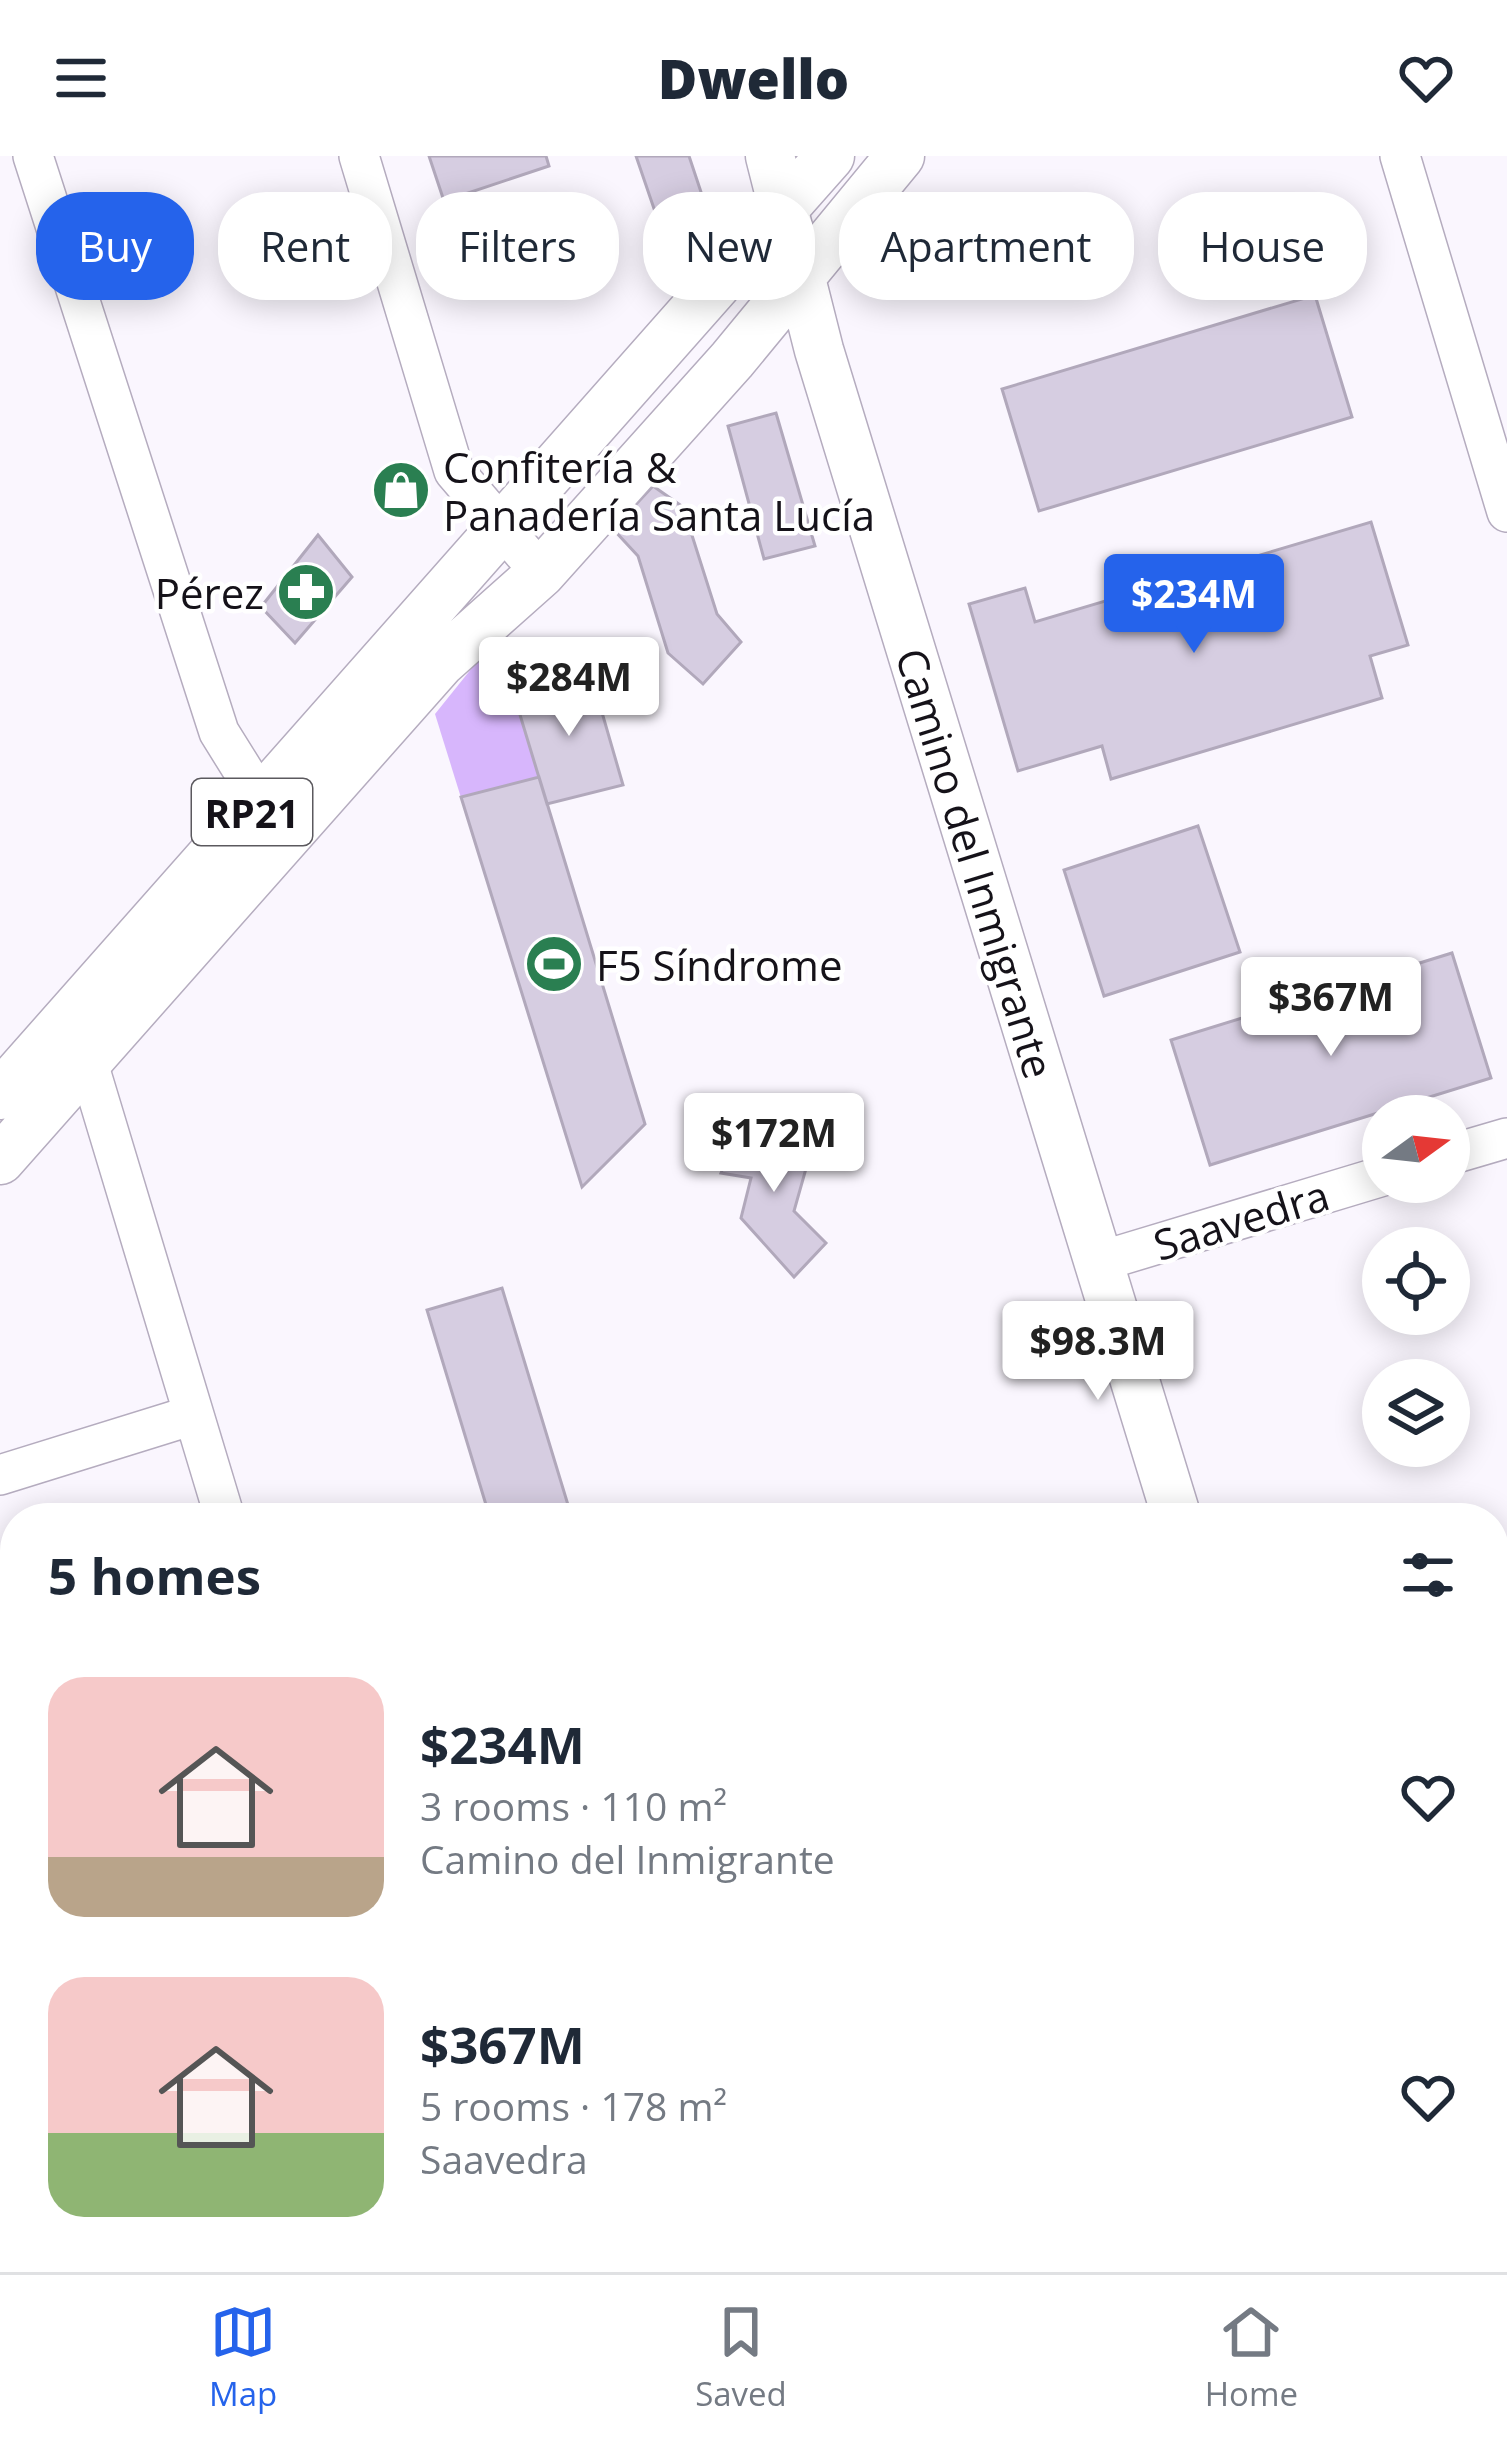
<!DOCTYPE html>
<html lang="en">
<head>
<meta charset="utf-8">
<style>
	body { margin:0; font-family:"Open Sans",sans-serif; background:#f2f2f3; color:#1f2937; height:100vh; display:flex; flex-direction:column; font-size:45px; white-space:nowrap }
	* { box-sizing:border-box; margin:0 }
	p { font-size:39px; color:#747a83 }
	.icon { flex:none; width:66px; height:66px; fill:none; stroke:currentColor; stroke-width:2; stroke-linecap:round; stroke-linejoin:round }
	.map { position:relative; flex:1; overflow:hidden }
	.drawer { position:absolute; left:0px; top:1347px; width:1509px; height:771px; display:flex; flex-direction:column; background:#fff; border-radius:48px 48px 0 0; box-shadow:0 6px 30px #0003 }
	.drawer>* { flex:none }
	.top-card { position:absolute; left:36px; top:36px; width:1437px; height:108px; display:flex; gap:24px }
	.needle { width:78px; rotate:75deg }
	.controls { position:absolute; left:1362px; top:939px; display:grid; gap:24px }
	.controls a { display:grid; place-items:center; width:108px; height:108px; border-radius:50%; background:#fff; box-shadow:0 6px 30px #0003; font-size:60px }
	.price { position:absolute; translate:-50% -102px; padding:0 27px; border-radius:12px; background:#fff; color:#222; font-size:39px; line-height:78px; filter:drop-shadow(0 3px 6px #0008) }
	.price::after { content:''; position:absolute; left:50%; top:72px; width:36px; height:27px; margin-left:-18px; background:inherit; clip-path:polygon(0 0,100% 0,50% 100%) }
	.price.on { background:#2563eb; color:#fff }
	ul { padding:0; list-style:none }
	li { display:flex; align-items:center; gap:36px; height:300px; padding:0 48px }
	li span { display:grid; place-items:center; flex:none; width:336px; height:240px; border-radius:36px; color:#555 }
	li>.icon { margin-inline-start:auto }
	span .icon { width:144px; height:144px; fill:#fffc; stroke-width:1 }
	li b { font-size:51px }
	h2 { display:flex; justify-content:space-between; align-items:center; height:144px; padding:0 48px; font-size:51px }
	.tag { padding:0 42px; border-radius:48px; background:#fff; box-shadow:0 6px 30px #0003; font-size:42px; line-height:108px }
	.tag.on { background:#2563eb; color:#fff }
	header { display:flex; justify-content:space-between; align-items:center; height:156px; padding:0 48px; background:#fff; font-size:54px; font-weight:800 }
	.menu { display:flex; justify-content:space-around; align-items:center; height:168px; border-top:3px solid #e0e1e3; background:#fff; font-size:33px; color:#747a83 }
	.menu a { display:grid; justify-items:center; gap:6px }
	.menu .on { color:#2563eb }
	.map>svg:first-child { display:block }
	.green { fill:#d7b6fc }
	.building { fill:#d6cde1; stroke:#b1a8bb; stroke-width:3 }
	.lines { fill:none; stroke-linecap:round; stroke-linejoin:round }
	.minor-casing { stroke:#b5acbf; stroke-width:42 }
	.major-casing { stroke:#b5acbf; stroke-width:51 }
	.minor { stroke:#fff; stroke-width:39 }
	.major { stroke:#fff; stroke-width:48 }
	.labels { text-anchor:middle; dominant-baseline:central; stroke-width:9; stroke-linejoin:round; paint-order:stroke }
	.shield { fill:#fff; stroke:#5b595e; stroke-width:3 }
	.shield-label { font-size:39px; font-weight:bold; fill:#151219 }
	.poi-label { font-size:42px; fill:#151219; stroke:#fff; text-anchor:start }
	.street-label { font-size:42px; fill:#151219; stroke:#fff }
</style>
</head>
<body>
<header><svg class="icon" aria-label="menu" viewBox="0 0 24 24"><path d="M4 6h16M4 12h16M4 18h16"/></svg>Dwello<svg class="icon" aria-label="heart" viewBox="0 0 24 24"><path d="M12 20l-8-8c-3-5 5-10 8-4 3-6 11-1 8 4z"/></svg></header>
<div class="map">
<svg width="1507" height="2116" viewBox="0 0 1507 2116">
	<rect width="100%" height="100%" fill="#faf6fe"/>
	<path class="green" d="M496,482l149,486 -63,63 -147,-473z"/>
	<path class="building" d="M429,0h117l3,10 -105,35z
		M636,0h53l19,57 -47,16z
		M1315,139l37,122 -313,94 -37,-122z
		M776,257l39,133 -51,13 -36,-133z
		M653,330l30,21 34,107 24,28 -38,42 -35,-31 -30,-97 -25,-27z
		M1371,366l37,123 -38,11 12,42 -271,81 -9,-33 -84,25 -49,-167 56,-16 10,34z
		M318,379l34,42 -57,66 -34,-36z
		M590,515l33,114 -76,19 -33,-109z
		M539,621l106,347 -63,63 -121,-390z
		M1198,670l42,126 -136,44 -40,-126z
		M1452,797l39,125 -281,87 -39,-125z
		M743,967l68,28 -17,60 32,32 -32,34 -53,-59 10,-40 -30,-5z
		M502,1132l70,230h-82l-63,-208z
		M15,1405v173l-15,-49v-120z
		M15,1778v123l-15,-49v-70z
		M77,2103h343l4,13h-343z"/>
	<g class="lines">
		<defs>
			<path id="minor" d="M33,0l186,576 43,69
				M359,0l95,315 87,102
				M1400,0l107,356
				M73,889l14,15 138,458
				M1449,999l58,-17
				M1098,1106l285,-86
				M0,1319l193,-60
				M0,2039l15,51
				M600,2116l17,-13"/>
			<path id="major" d="M770,0l49,194 358,1168
				M0,939l830,-939
				M0,1004l440,-497 101,-90 191,-213 168,-204
				M1406,2103l4,13"/>
		</defs>
		<use href="#minor" class="minor-casing"/>
		<use href="#major" class="major-casing"/>
		<use href="#minor" class="minor"/>
		<use href="#major" class="major"/>
	</g>
	<defs>
		<symbol id="shop-disc" viewBox="-11 -11 22 22"><circle r="9.5" fill="#2a7f51" stroke="#fff"/><path d="M-5-2.5h2.3a2.7 3.5 0 0 1 5.4 0H5L5.5 6h-11ZM-1.5-2.5h3a1.5 2.3 0 0 0-3 0Z" fill="#fff"/></symbol>
		<symbol id="pharmacy-disc" viewBox="-11 -11 22 22"><circle r="9.5" fill="#2a7f51" stroke="#fff"/><path d="M-2-6h4v4h4v4h-4v4h-4v-4h-4v-4h4Z" fill="#fff"/></symbol>
		<symbol id="stadium-disc" viewBox="-11 -11 22 22"><circle r="9.5" fill="#2a7f51" stroke="#fff"/><path d="M0-5a6.5 5 0 1 0 0 10a6.5 5 0 1 0 0-10ZM-3.5-1.8h7v3.6h-7Z" fill="#fff"/></symbol>
	</defs>
	<g fill-rule="evenodd">
		<use href="#shop-disc" x="368" y="301" width="66" height="66"/>
		<use href="#pharmacy-disc" x="273" y="403" width="66" height="66"/>
		<use href="#stadium-disc" x="521" y="775" width="66" height="66"/>
	</g>
	<g class="labels">
		<rect class="shield" x="192" y="623" width="120" height="66" rx="9"/>
		<g class="shield-label">
			<text x="252" y="656">RP21</text>
		</g>
		<g class="poi-label">
			<text x="443" y="310">Confitería &amp;<tspan x="443" dy="48">Panadería Santa Lucía</tspan></text>
			<text x="264" y="436" text-anchor="end">Pérez</text>
			<text x="596" y="808">F5 Síndrome</text>
		</g>
		<g class="street-label">
			<text transform="translate(976 707) rotate(73)">Camino del Inmigrante</text>
			<text transform="translate(1241 1063) rotate(-17)">Saavedra</text>
		</g>
	</g>
</svg>
<div class="controls">
<a><svg class="needle" viewBox="-14 -14 28 28"><path d="M0-13l5 13h-10z" fill="#e53935"/><path d="M0 13l5-13h-10z" fill="#747a83"/></svg></a>
<a><svg class="icon" aria-label="locate" viewBox="0 0 24 24"><circle cx="12" cy="12" r="6"/><path d="M12 2v4M12 18v4M2 12h4M18 12h4"/></svg></a>
<a><svg class="icon" aria-label="layers" viewBox="0 0 24 24"><path d="M12 4l9 5-9 5-9-5zM3 14l9 5 9-5"/></svg></a>
</div>
<b class="price on" style="left:1194px;top:500px">$234M</b>
<b class="price" style="left:569px;top:583px">$284M</b>
<b class="price" style="left:1331px;top:903px">$367M</b>
<b class="price" style="left:774px;top:1039px">$172M</b>
<b class="price" style="left:1098px;top:1247px">$98.3M</b>
<div class="top-card">
<a class="tag on">Buy</a>
<a class="tag">Rent</a>
<a class="tag">Filters</a>
<a class="tag">New</a>
<a class="tag">Apartment</a>
<a class="tag">House</a>
</div>
<section class="drawer">
<h2>5 homes<svg class="icon" aria-label="filters" viewBox="0 0 24 24"><path d="M4 7h16M4 17h16"/><circle cx="9" cy="7" r="2"/><circle cx="15" cy="17" r="2"/></svg></h2>
<ul>
<li><span style="background:linear-gradient(#f6c9c9 75%,#b9a48a 0)"><svg class="icon" aria-label="home" viewBox="0 0 24 24"><path d="M3 11l9-7 9 7M6 9v11h12V9"/></svg></span><div><b>$234M</b><p>3 rooms · 110 m²</p><p>Camino del Inmigrante</p></div><svg class="icon" aria-label="heart" viewBox="0 0 24 24"><path d="M12 20l-8-8c-3-5 5-10 8-4 3-6 11-1 8 4z"/></svg></li>
<li><span style="background:linear-gradient(#f6c9c9 65%,#8fb573 0)"><svg class="icon" aria-label="home" viewBox="0 0 24 24"><path d="M3 11l9-7 9 7M6 9v11h12V9"/></svg></span><div><b>$367M</b><p>5 rooms · 178 m²</p><p>Saavedra</p></div><svg class="icon" aria-label="heart" viewBox="0 0 24 24"><path d="M12 20l-8-8c-3-5 5-10 8-4 3-6 11-1 8 4z"/></svg></li>
</ul>
</section>
</div>
<nav class="menu">
<a class="on"><svg class="icon" aria-label="map" viewBox="0 0 24 24"><path d="M3 6l6-2 6 2 6-2v14l-6 2-6-2-6 2zM9 4v14M15 6v14"/></svg>Map</a>
<a><svg class="icon" aria-label="saved" viewBox="0 0 24 24"><path d="M7 4h10v16l-5-4-5 4z"/></svg>Saved</a>
<a><svg class="icon" aria-label="home" viewBox="0 0 24 24"><path d="M3 11l9-7 9 7M6 9v11h12V9"/></svg>Home</a>
</nav>
</body>
</html>
